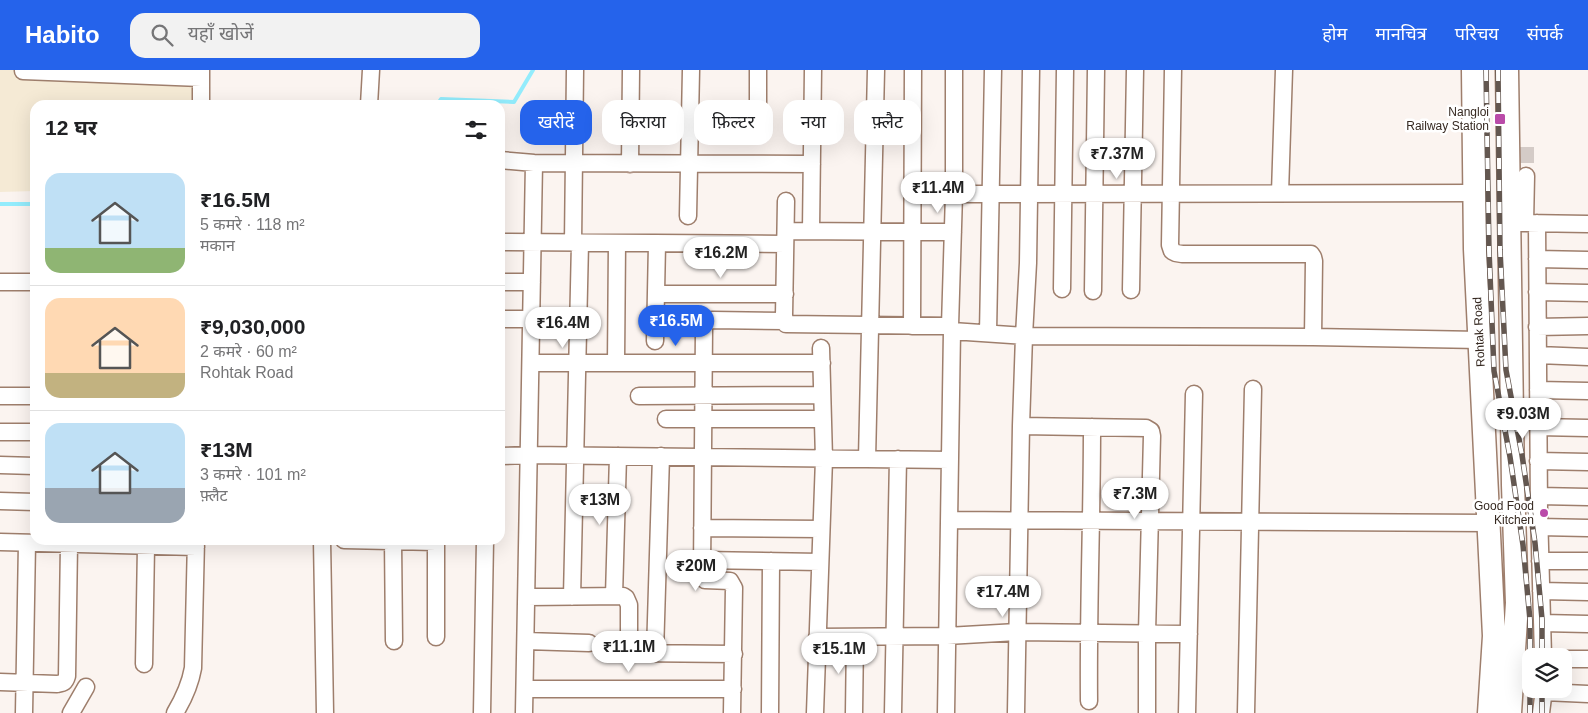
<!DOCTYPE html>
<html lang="hi">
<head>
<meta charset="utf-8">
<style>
	body { margin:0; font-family:Arial,"Noto Sans Devanagari",sans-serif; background:#f2f2f2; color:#202124; height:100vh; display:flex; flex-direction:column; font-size:19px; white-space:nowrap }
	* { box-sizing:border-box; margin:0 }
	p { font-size:16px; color:#757577 }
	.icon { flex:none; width:28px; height:28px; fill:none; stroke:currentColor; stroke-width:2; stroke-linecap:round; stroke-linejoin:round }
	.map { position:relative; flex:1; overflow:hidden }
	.panel { position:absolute; left:30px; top:30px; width:475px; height:445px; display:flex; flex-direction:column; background:#fff; border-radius:15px; box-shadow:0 5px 20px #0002 }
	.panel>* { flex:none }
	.top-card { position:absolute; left:520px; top:30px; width:475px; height:45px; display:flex; gap:10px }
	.tools { position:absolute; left:1522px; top:578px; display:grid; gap:10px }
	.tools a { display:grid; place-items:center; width:50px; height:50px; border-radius:10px; background:#fff; box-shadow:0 5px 20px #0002; font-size:25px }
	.price { position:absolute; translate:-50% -42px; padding:0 11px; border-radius:18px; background:#fff; color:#222; font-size:16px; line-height:32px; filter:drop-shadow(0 1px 2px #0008) }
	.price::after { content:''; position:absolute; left:50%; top:30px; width:15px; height:11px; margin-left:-8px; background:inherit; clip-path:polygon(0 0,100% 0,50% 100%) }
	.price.current { background:#2563eb; color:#fff }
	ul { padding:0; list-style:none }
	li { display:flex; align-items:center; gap:15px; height:125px; padding:0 15px }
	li+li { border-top:1px solid #e0e0e0 }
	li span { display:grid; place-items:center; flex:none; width:140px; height:100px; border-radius:15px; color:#555 }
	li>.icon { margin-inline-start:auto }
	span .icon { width:60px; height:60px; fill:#fffc; stroke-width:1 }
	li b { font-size:21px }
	h2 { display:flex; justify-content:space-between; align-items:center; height:60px; padding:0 15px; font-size:21px }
	.chip { padding:0 18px; border-radius:15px; background:#fff; box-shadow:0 5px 20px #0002; font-size:18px; line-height:45px }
	.chip.current { background:#2563eb; color:#fff }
	header { display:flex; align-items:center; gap:30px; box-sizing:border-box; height:70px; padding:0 25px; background:#2563eb; color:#fff }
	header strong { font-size:24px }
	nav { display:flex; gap:28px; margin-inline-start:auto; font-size:18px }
	.search { width:350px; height:45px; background:#f2f2f2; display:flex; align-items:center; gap:12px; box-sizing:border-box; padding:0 18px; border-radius:15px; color:#757577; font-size:19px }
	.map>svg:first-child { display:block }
	.industrial { fill:#f5ead5 }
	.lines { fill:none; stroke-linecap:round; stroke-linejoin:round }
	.stream { stroke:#93ecfc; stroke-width:4 }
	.minor-tunnel { stroke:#d4cbc7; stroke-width:16; stroke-dasharray:16 8; stroke-linecap:butt }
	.minor-casing { stroke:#9e7e6c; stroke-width:19 }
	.highway-casing { stroke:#9e7e6c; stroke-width:25 }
	.minor { stroke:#fff; stroke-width:16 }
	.highway { stroke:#fff; stroke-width:22 }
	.rail-casing { stroke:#635750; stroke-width:5.5 }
	.rail { stroke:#fff; stroke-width:4; stroke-dasharray:11; stroke-linecap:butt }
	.poi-dot { fill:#ba4ba9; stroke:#fff; stroke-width:2 }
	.labels { text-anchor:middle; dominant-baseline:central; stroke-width:5; stroke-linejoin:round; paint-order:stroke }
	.poi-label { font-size:12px; fill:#362921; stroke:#fff; text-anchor:end }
	.street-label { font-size:12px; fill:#362921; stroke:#fff }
</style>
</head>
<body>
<header>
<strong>Habito</strong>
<div class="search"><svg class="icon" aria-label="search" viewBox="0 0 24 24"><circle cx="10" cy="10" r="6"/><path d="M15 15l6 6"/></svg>यहाँ खोजें</div>
<nav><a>होम</a><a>मानचित्र</a><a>परिचय</a><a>संपर्क</a></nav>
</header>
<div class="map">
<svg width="1588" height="643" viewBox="0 0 1588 643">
	<rect width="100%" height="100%" fill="#fbf4f0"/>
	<path class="industrial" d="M0,0h194v35h-159v86l-35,1z"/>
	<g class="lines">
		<path class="stream" d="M437,35l4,-6 73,3 19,-32
			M0,134h35"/>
		<path class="minor-tunnel" d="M1526,77v29"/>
		<defs>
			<path id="minor" d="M954,0v124l-4,132 2,5 72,5 289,1 167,3
				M1173,0l-3,175 2,6 4,2 6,1h129l2,3 1,4 -1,76
				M23,1l178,7
				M201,35v-35
				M369,35l2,-35
				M758,40v-40
				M500,90l34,3 278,1
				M630,94l1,-94
				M1280,123l4,-123
				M954,124l520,-1
				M786,131l-2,115 2,8 164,2
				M688,146l3,-146
				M1514,153h11l1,-47
				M1525,153l63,1
				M1537,153l2,288 4,145
				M811,160l2,-160
				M786,161l167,1
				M500,172l285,2
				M573,173l2,-173
				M1537,189l51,1
				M0,212h35
				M500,212h32
				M1062,219l3,-219
				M1131,220l4,-220
				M1093,221l3,-221
				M1537,222l51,1
				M656,224h129
				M500,249h32
				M912,256l1,-256
				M1537,257l51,-1
				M988,263l5,-263
				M655,271l2,-97
				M1538,285l50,2
				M531,293h291
				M616,293l1,-120
				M1538,320l50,1
				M0,326h35
				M639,326l183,-1
				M666,349h157
				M1021,356l125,2 5,3 1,5 -5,197v80
				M1538,357l50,1
				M0,362h35
				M500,386l29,-1 421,5
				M867,389l9,-389
				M1538,391l50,1
				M0,395l35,1
				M1539,426l49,1
				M0,431l35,1
				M949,450l540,3
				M1539,457l49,1
				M702,458l119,1
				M322,470l3,173
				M344,470l92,2
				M393,470l1,101
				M0,472l196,5
				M701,490l119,2
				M1540,491h48
				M1541,521l47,1
				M614,526l4,-140
				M527,527l96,-1 3,2 3,7v42l3,6 102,1
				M572,527l8,-354
				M1542,553l46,1
				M436,567v-97
				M817,567l130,-1 70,-4 172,2
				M526,571l63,2
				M655,583l6,-197
				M1564,589h24
				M144,594l2,-118
				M0,612l57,2c6,-1 8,-1 10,-8l2,-132
				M525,619h208
				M1544,622l44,2
				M1089,631c-1,-92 3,-182 3,-274
				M24,643l3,-170
				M71,643l15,-26
				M175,643c9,-15 15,-28 18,-45l3,-128
				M482,643l3,-173
				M524,643l10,-550
				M732,643l2,-125 -4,-7 -25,-1 -2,-2 -1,-6 2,-244 2,-6 6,-2 72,1
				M770,643l1,-152
				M815,643l9,-254 -3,-111
				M854,643l1,-76
				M893,643l5,-254
				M946,643l6,-382
				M1016,643l5,-287 3,-90 4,-73 3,-193
				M1187,643l7,-319
				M1246,643l7,-324
				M1541,643l3,-24"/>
			<path id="highway" d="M1473,0l2,179 19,387 -5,77
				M1507,0l6,415 4,118 -7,110"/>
		</defs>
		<use href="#minor" class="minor-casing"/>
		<use href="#highway" class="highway-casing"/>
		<use href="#minor" class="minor"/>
		<use href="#highway" class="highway"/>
		<defs>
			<path id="rail" d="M1486,0l3,180 5,121 16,86 13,88 7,75v93
				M1498,0l2,180 6,120 16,85 13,88 7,76v37
				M1542,643v-24"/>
		</defs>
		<use href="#rail" class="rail-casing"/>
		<use href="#rail" class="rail"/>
	</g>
	<g class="poi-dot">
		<rect x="1494" y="43" width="12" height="12" rx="2.5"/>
		<circle cx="1544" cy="443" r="5"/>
	</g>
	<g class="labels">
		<g class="poi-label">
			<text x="1489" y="42">Nangloi<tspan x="1489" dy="14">Railway Station</tspan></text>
			<text x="1534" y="436">Good Food<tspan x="1534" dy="14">Kitchen</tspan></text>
		</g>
		<g class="street-label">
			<text transform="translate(1479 262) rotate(-93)">Rohtak Road</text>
		</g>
	</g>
</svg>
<div class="tools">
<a><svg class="icon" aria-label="layers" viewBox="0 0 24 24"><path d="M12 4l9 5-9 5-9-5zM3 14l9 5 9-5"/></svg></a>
</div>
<b class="price" style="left:1117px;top:110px">₹7.37M</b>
<b class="price" style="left:938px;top:144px">₹11.4M</b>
<b class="price" style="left:721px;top:209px">₹16.2M</b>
<b class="price current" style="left:676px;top:277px">₹16.5M</b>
<b class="price" style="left:563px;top:279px">₹16.4M</b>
<b class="price" style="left:1523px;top:370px">₹9.03M</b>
<b class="price" style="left:1135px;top:450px">₹7.3M</b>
<b class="price" style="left:600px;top:456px">₹13M</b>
<b class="price" style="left:696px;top:522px">₹20M</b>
<b class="price" style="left:1003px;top:548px">₹17.4M</b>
<b class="price" style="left:629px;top:603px">₹11.1M</b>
<b class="price" style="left:839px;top:605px">₹15.1M</b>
<div class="top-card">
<a class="chip current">खरीदें</a>
<a class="chip">किराया</a>
<a class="chip">फ़िल्टर</a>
<a class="chip">नया</a>
<a class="chip">फ़्लैट</a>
</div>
<section class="panel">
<h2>12 घर<svg class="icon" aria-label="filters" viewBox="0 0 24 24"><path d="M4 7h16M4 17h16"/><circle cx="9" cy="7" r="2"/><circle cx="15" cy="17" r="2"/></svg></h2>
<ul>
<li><span style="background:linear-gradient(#bfe0f5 75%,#8fb573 0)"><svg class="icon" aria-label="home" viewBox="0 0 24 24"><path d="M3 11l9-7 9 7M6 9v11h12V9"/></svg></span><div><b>₹16.5M</b><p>5 कमरे · 118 m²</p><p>मकान</p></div></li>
<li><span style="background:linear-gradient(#ffd9b3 75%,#c2b280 0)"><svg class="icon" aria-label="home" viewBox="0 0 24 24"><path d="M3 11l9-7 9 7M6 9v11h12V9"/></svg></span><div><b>₹9,030,000</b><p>2 कमरे · 60 m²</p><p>Rohtak Road</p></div></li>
<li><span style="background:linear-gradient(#bfe0f5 65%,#9aa5b1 0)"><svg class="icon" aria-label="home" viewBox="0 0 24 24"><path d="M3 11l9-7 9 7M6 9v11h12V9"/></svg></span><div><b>₹13M</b><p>3 कमरे · 101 m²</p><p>फ़्लैट</p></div></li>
</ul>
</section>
</div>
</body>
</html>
